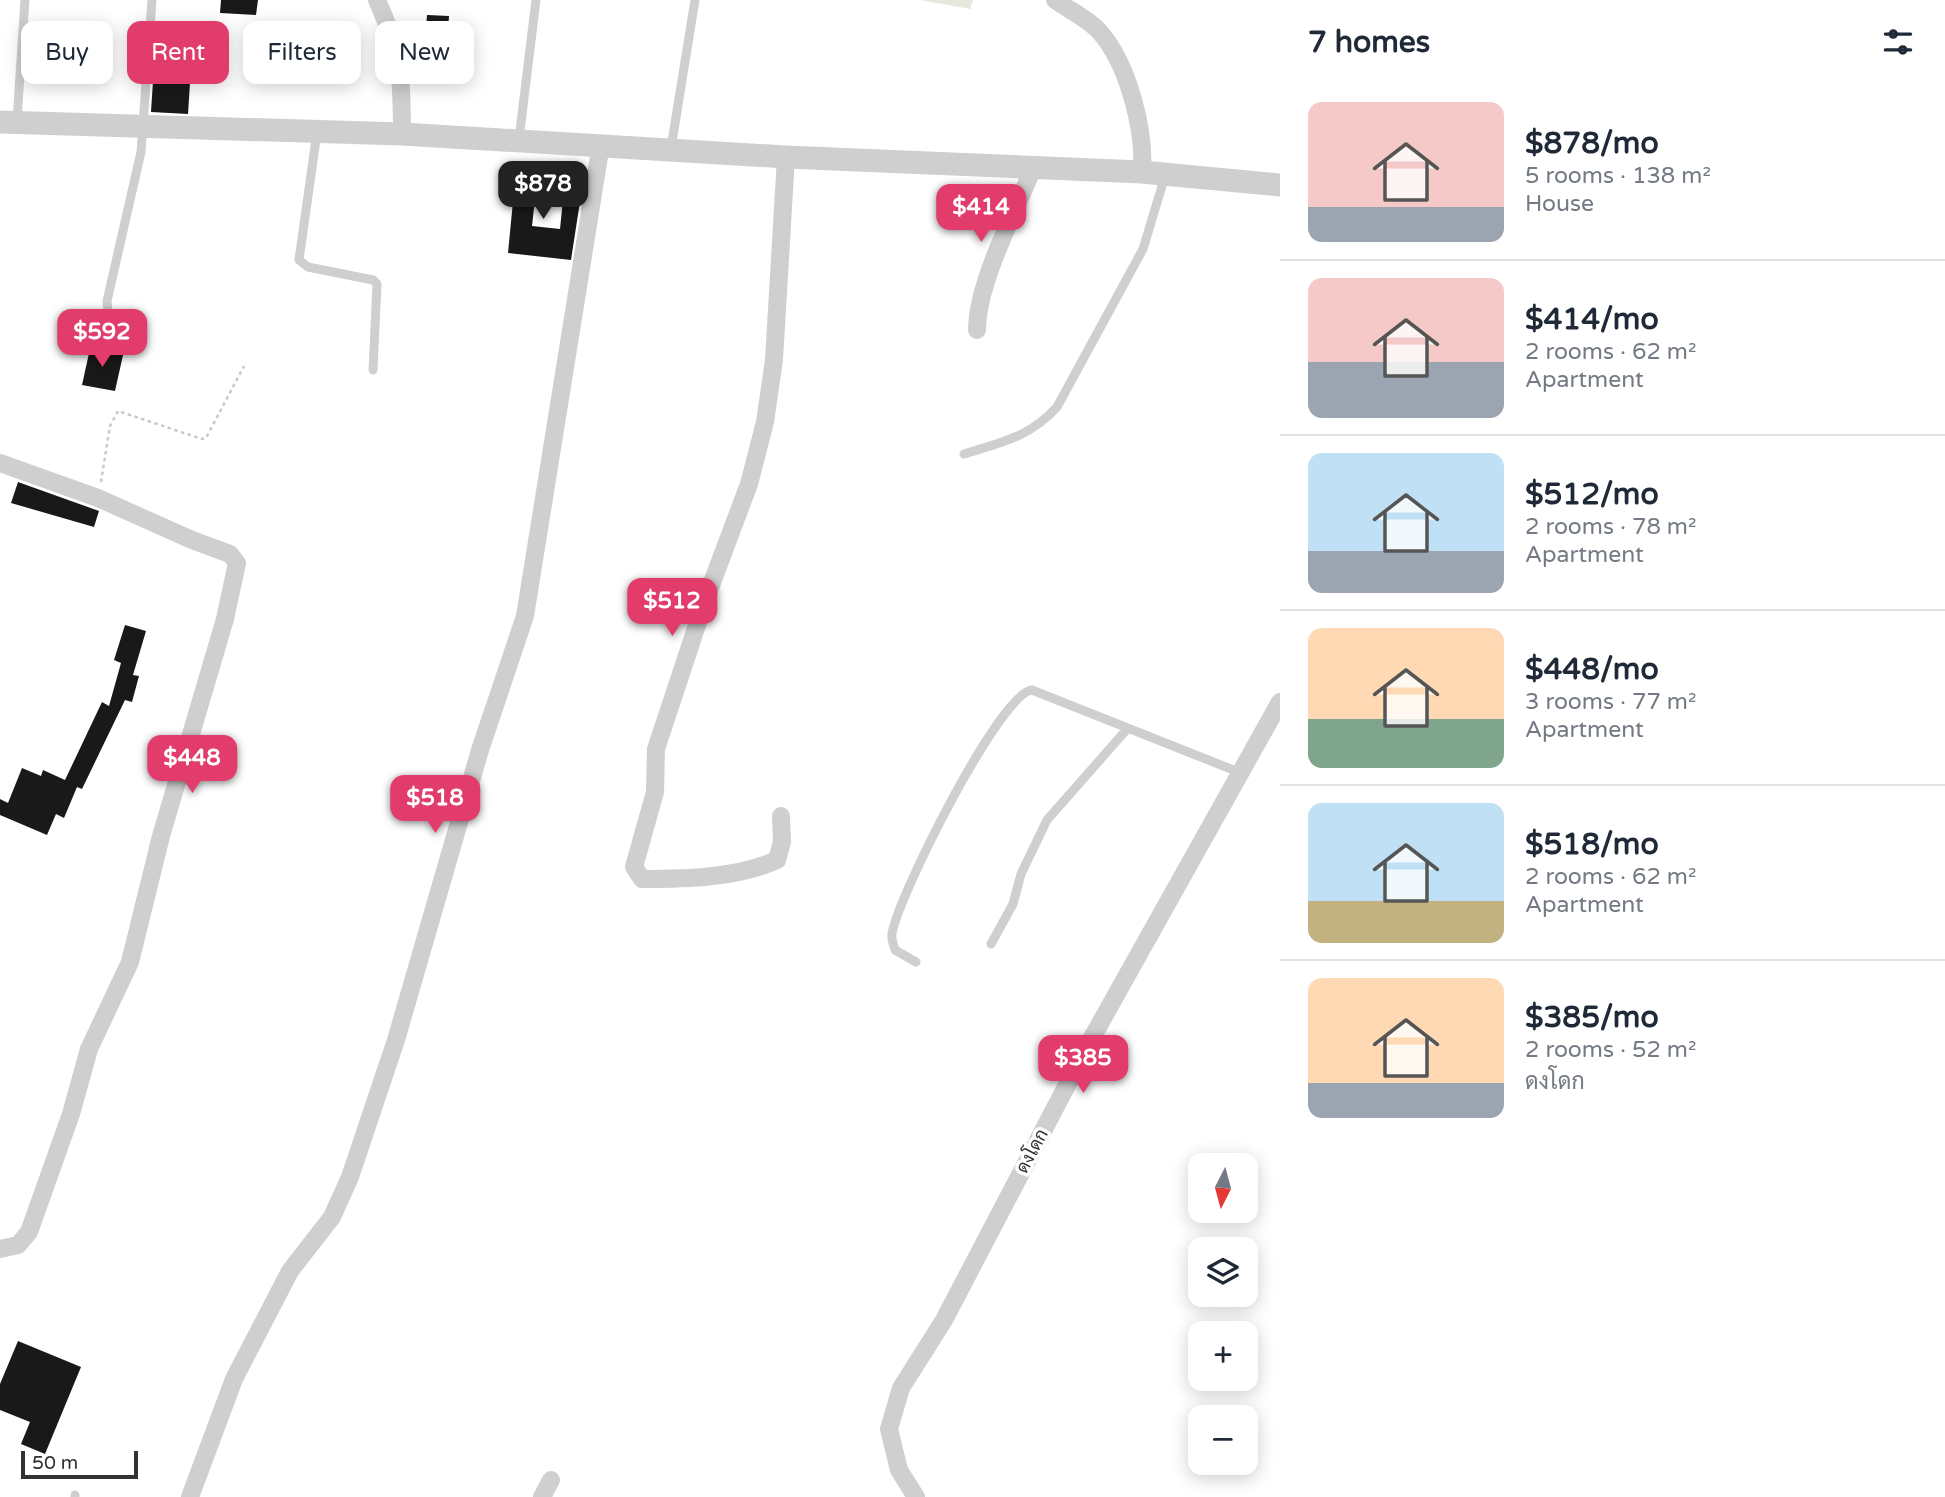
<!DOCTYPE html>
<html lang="en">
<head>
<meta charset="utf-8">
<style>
	body { margin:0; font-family:"Varela Round",Sarabun,sans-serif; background:#f6f6f7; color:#1f2937; height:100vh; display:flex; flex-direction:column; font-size:26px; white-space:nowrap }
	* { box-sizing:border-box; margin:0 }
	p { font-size:23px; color:#747a83 }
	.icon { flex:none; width:38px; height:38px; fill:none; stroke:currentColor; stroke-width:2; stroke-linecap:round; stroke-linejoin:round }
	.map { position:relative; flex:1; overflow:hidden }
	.panel { display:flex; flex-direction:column; background:#fff; width:665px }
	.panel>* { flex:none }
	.hud { position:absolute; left:21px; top:21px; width:665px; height:63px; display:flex; gap:14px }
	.needle { width:46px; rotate:186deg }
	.fabs { position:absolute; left:1188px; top:1153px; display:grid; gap:14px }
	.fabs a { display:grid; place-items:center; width:70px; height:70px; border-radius:14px; background:#fff; box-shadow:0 4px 18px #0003; font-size:35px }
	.scale { position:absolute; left:21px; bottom:18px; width:117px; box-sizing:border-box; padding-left:7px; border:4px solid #323232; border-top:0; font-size:19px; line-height:24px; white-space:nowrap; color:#323232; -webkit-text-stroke:5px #fff; paint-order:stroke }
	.price { position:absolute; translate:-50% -60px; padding:0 16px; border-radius:14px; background:#e23c6c; color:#fff; font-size:23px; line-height:46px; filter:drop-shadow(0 2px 4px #0008) }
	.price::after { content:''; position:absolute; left:50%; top:42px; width:21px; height:16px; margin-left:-10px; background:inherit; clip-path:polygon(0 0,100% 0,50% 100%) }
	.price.on { background:#222; color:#fff }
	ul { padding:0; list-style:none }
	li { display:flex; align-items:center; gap:21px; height:175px; padding:0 28px }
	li+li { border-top:2px solid #e0e1e3 }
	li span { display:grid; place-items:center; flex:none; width:196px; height:140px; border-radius:14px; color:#555 }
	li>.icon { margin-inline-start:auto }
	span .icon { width:84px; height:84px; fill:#fffc; stroke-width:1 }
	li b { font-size:30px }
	h2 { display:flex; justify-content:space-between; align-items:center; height:84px; padding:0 28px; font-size:30px }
	.pill { padding:0 24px; border-radius:14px; background:#fff; box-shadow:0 4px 18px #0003; font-size:24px; line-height:63px }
	.pill.on { background:#e23c6c; color:#fff }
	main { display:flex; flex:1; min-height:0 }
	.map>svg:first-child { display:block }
	.green { fill:#e5e9dc }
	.building { fill:#191919 }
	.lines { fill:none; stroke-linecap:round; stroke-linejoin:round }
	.path { stroke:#c9c9c9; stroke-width:2.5; stroke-dasharray:3.5 3.5; stroke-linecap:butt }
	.service { stroke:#cfcfcf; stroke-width:9 }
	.minor { stroke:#cfcfcf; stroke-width:18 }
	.tertiary { stroke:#cfcfcf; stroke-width:23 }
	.labels { text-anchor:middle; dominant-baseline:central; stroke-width:7; stroke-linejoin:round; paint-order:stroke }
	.street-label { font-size:18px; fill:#323232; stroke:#fff }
</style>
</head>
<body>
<main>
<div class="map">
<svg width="1280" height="1497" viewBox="0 0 1280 1497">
	<rect width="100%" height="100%" fill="#fff"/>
	<path class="green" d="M920,0h53l-3,9z"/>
	<path class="building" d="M221,0h37l-2,15 -36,-2z
		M427,15l22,1 -4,53 -22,-1z
		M153,81l37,2 -2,31 -37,-2z
		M516,170l22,2 -6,54 28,3 5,-49 18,2 -12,78 -63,-7z
		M91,344l32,11 -8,36 -33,-6z
		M18,482l81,29 -5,16 -83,-24z
		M125,625l21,6 -13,44 6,1 -7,26 -7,-2 -43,89 -5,-2 -13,31 -8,-4 -9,21 -47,-20v-16l8,4 14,-35 19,8 2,-6 22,10 37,-78 7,4 12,-43 -7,-3z
		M18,1341l63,26 -36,87 -24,-10 9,-22 -30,-12v-26z"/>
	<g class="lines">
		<path class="path" d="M101,482l9,-56 8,-15 84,28 4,-1 38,-72"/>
		<path class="service" d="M17,120l8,-120
			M317,132l-18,128 9,7 65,13 4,4 -4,86
			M519,139l17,-139
			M671,148l24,-148
			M116,324l-8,-11 -1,-12 34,-149 11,-152
			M964,454c38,-12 66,-17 93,-47l86,-158 22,-73
			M991,944l22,-40 8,-30 26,-54 81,-92
			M916,962l-21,-12c-1,-4 -4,-11 -3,-16 5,-36 108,-241 140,-244l209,83
			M75,1497v-2"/>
		<path class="minor" d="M377,0c24,54 25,76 25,134
			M1055,0c14,10 33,19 44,31 29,32 46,99 43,141
			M977,330c0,-47 38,-118 56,-162
			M0,463l98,35 94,42 38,14 7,9 -12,56 -64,217 -31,126 -41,87 -18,65 -42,118 -11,13 -18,4
			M781,816l1,26 -5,18c-40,18 -91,19 -135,19l-8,-12 21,-75 1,-43 48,-145 45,-120 16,-62 9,-62 12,-203
			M190,1497l44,-118 56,-108 42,-54 18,-40 46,-137 84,-290 45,-134 76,-472
			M542,1497l9,-17
			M916,1497l-17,-27 -10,-41 12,-41 43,-68 144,-275 192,-343"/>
		<path class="tertiary" d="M0,122l402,12 384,23 356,15 138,13"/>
	</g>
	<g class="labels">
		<g class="street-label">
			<text transform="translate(1032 1151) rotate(-62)">ดงโดก</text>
		</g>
	</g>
</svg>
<div class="fabs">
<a><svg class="needle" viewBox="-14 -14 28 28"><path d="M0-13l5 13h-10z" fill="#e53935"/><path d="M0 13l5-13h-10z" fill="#747a83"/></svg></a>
<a><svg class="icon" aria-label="layers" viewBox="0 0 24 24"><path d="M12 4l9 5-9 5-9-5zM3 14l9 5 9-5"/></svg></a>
<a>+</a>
<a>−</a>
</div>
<div class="scale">50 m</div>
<b class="price on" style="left:543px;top:221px">$878</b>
<b class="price" style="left:981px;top:244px">$414</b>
<b class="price" style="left:102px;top:369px">$592</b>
<b class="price" style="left:672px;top:638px">$512</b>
<b class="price" style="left:192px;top:795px">$448</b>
<b class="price" style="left:435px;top:835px">$518</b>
<b class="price" style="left:1083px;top:1095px">$385</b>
<div class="hud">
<a class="pill">Buy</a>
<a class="pill on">Rent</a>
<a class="pill">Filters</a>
<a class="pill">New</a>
</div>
</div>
<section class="panel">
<h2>7 homes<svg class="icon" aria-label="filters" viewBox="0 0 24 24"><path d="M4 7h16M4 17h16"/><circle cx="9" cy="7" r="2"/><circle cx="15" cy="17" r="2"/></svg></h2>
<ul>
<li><span style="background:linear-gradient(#f6c9c9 75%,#9aa5b1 0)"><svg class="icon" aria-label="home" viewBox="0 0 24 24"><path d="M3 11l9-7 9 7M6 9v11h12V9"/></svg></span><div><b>$878/mo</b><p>5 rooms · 138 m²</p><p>House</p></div></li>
<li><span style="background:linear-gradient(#f6c9c9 60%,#9aa5b1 0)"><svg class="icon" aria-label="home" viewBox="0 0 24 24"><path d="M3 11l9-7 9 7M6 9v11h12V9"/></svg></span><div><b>$414/mo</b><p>2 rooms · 62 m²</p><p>Apartment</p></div></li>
<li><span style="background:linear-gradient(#bfe0f5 70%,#9aa5b1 0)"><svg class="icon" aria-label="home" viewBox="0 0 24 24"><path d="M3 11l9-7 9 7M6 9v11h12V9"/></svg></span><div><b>$512/mo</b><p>2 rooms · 78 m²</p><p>Apartment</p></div></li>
<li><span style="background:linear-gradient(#ffd9b3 65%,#7fa58c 0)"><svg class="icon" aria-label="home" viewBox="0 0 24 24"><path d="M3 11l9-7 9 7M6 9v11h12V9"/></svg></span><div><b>$448/mo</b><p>3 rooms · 77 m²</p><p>Apartment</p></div></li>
<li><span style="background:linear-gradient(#bfe0f5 70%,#c2b280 0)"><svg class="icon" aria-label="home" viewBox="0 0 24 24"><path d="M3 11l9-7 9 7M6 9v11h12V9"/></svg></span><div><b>$518/mo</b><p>2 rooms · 62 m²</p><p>Apartment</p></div></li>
<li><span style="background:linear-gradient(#ffd9b3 75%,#9aa5b1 0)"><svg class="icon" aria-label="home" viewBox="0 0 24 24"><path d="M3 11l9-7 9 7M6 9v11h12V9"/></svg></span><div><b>$385/mo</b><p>2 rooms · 52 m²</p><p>ดงโดก</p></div></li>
</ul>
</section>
</main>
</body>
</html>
